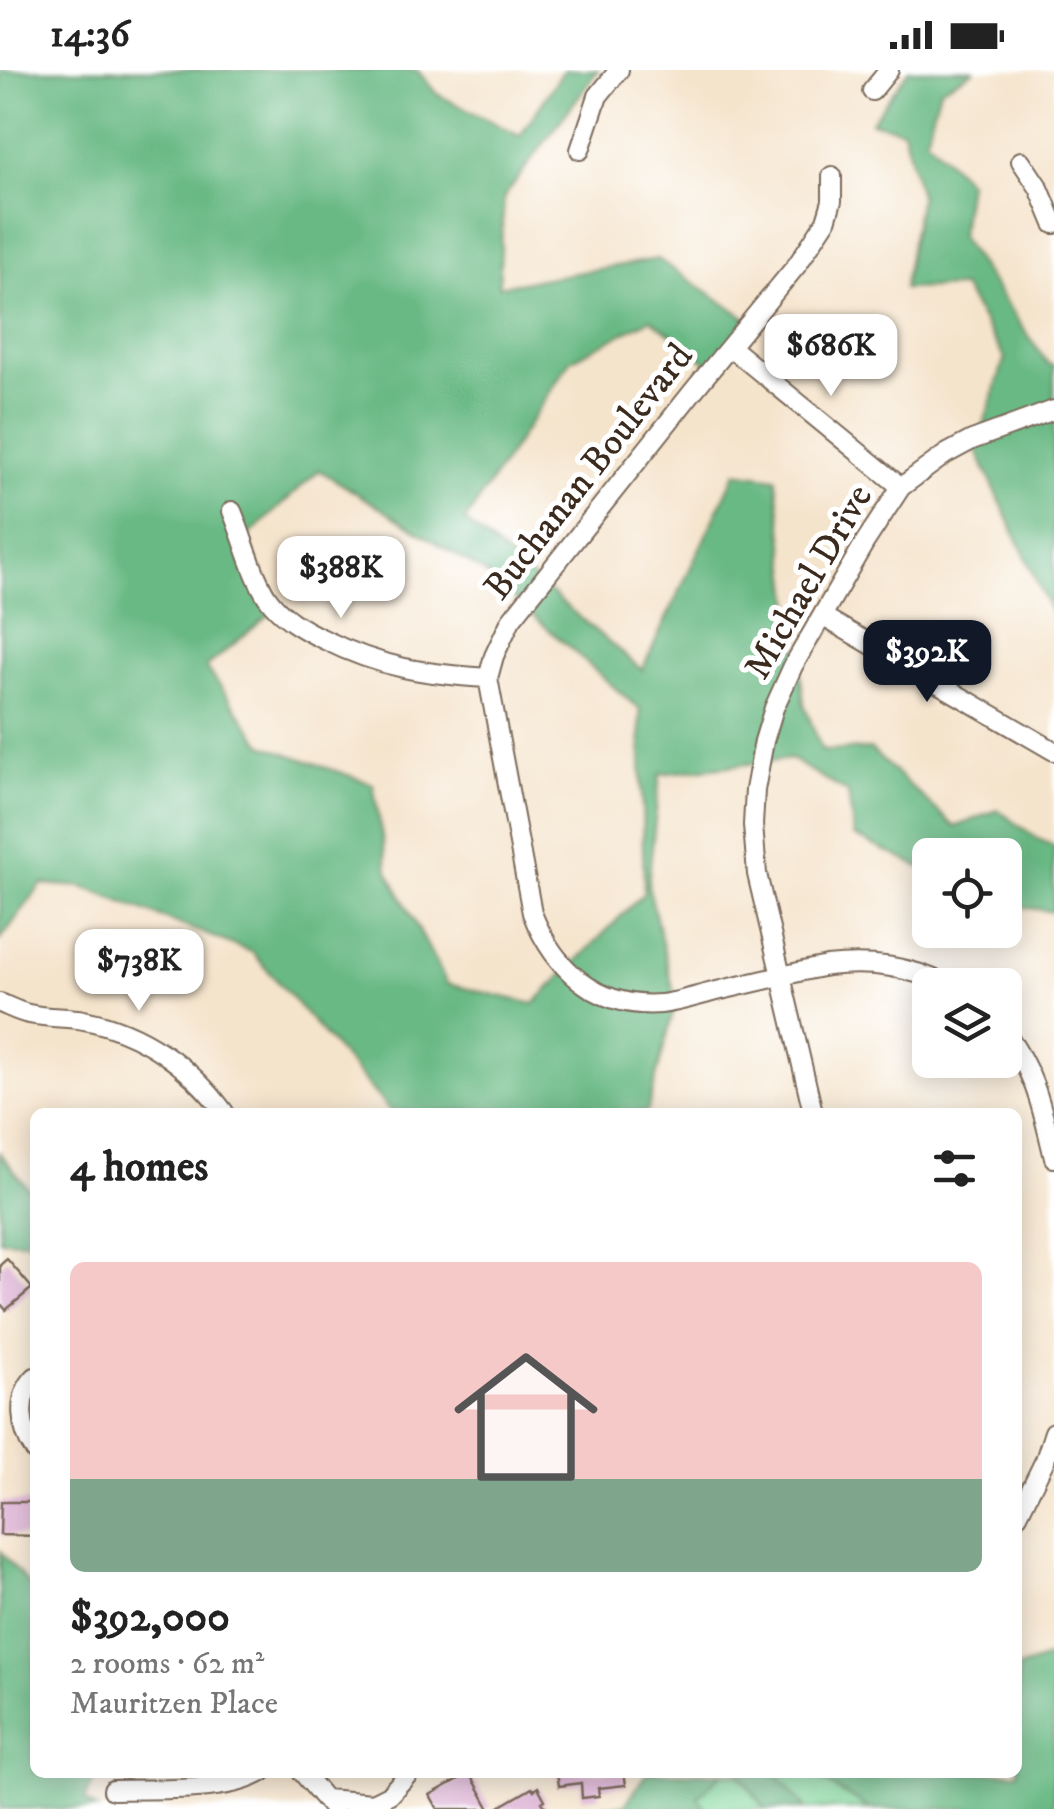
<!DOCTYPE html>
<html lang="en">
<head>
<meta charset="utf-8">
<style>
	body { margin:0; font-family:"IM FELL DW Pica",serif; background:#f6f6f6; color:#222; height:100vh; display:flex; flex-direction:column; font-size:38px; white-space:nowrap }
	* { box-sizing:border-box; margin:0 }
	p { font-size:32px; color:#767676 }
	.icon { flex:none; width:55px; height:55px; fill:none; stroke:currentColor; stroke-width:2; stroke-linecap:round; stroke-linejoin:round }
	.map { position:relative; flex:1; overflow:hidden }
	.drawer { position:absolute; left:30px; top:1038px; width:992px; height:670px; display:flex; flex-direction:column; background:#fff; border-radius:15px; box-shadow:0 5px 25px #0003 }
	.drawer>* { flex:none }
	.fabs { position:absolute; left:912px; top:768px; display:grid; gap:20px }
	.fabs a { display:grid; place-items:center; width:110px; height:110px; border-radius:15px; background:#fff; box-shadow:0 5px 25px #0003; font-size:50px }
	.price { position:absolute; translate:-50% -85px; padding:0 22px; border-radius:20px; background:#fff; color:#222; font-size:32px; line-height:65px; filter:drop-shadow(0 2px 5px #0008) }
	.price::after { content:''; position:absolute; left:50%; top:60px; width:30px; height:22px; margin-left:-15px; background:inherit; clip-path:polygon(0 0,100% 0,50% 100%) }
	.price.selected { background:#111827; color:#fff }
	ul { padding:0; list-style:none }
	li { display:grid; align-content:center; gap:20px; height:530px; padding:0 40px }
	li+li { border-top:2px solid #e0e0e0 }
	li span { display:grid; place-items:center; height:310px; border-radius:15px; color:#555 }
	li>.icon { margin-inline-start:auto }
	span .icon { width:180px; height:180px; fill:#fffc; stroke-width:1 }
	li b { font-size:42px }
	h2 { display:flex; justify-content:space-between; align-items:center; height:120px; padding:0 40px; font-size:42px }
	.status { display:flex; justify-content:space-between; align-items:center; height:70px; padding:0 50px; background:#fff; direction:ltr }
	.status svg { height:28px; fill:currentColor }
	.map>svg:first-child { display:block }
	.green { fill:#82d99d; stroke:#5e825e; stroke-width:2.5 }
	.forest { fill:#69b984; stroke:#527251; stroke-width:2.5; fill-rule:evenodd }
	.building { fill:#dbabd1 }
	.lines { fill:none; stroke-linecap:round; stroke-linejoin:round }
	.minor-casing { stroke:#7c6b5b; stroke-width:22 }
	.minor { stroke:#fff; stroke-width:18 }
	.labels { text-anchor:middle; dominant-baseline:central; stroke-width:10; stroke-linejoin:round; paint-order:stroke }
	.street-label { font-size:38px; fill:#3b2a1e; stroke:#fff }
</style>
</head>
<body>
<div class="status"><b>14:36</b><svg viewBox="0 0 49 12"><path d="M0 12V9h3v3zM5 12V6h3v6zM10 12V3h3v9zM15 12V0h3v12zM26 1h20v11H26zM47 4h2v5h-2z"/></svg></div>
<div class="map">
<svg width="1054" height="1739" viewBox="0 0 1054 1739">
	<rect width="100%" height="100%" fill="#fff"/>
	<filter id="ink" filterUnits="userSpaceOnUse"><feTurbulence type="fractalNoise" baseFrequency=".01" numOctaves="2"/><feDisplacementMap in="SourceGraphic" scale="20" xChannelSelector="R" yChannelSelector="G"/><feConvolveMatrix kernelMatrix="1 2 1 2 8 2 1 2 1" color-interpolation-filters="sRGB"/></filter>
	<filter id="wash" filterUnits="userSpaceOnUse"><feTurbulence type="fractalNoise" baseFrequency=".0048" numOctaves="4" result="noise"/><feDisplacementMap in="SourceGraphic" scale="40" xChannelSelector="R" yChannelSelector="G"/><feGaussianBlur stdDeviation="2.25" result="paint"/><feColorMatrix in="noise" values="0 0 0 0 0 0 0 0 0 0 0 0 0 0 0 0 0 1.4 0 .05"/><feComposite in="paint" operator="in"/></filter>
	<g filter="url(#wash)">
		<rect width="100%" height="100%" fill="#f5e4cc"/>
		<path class="green" d="M722,1703h16l28,36h-61l-8,-12z
			M775,1703h35l60,36h-64z"/>
		<path class="forest" d="M0,0h417l20,24 83,42 44,-66h34l-94,127 -5,89 159,-27 96,64 -37,47 -66,-51 -80,41 -106,161 177,149 94,-198 40,6 28,226 18,47 48,-2 85,78 43,-17 40,29 16,7v66l-49,-8v-49h-75v17l-76,-36 -6,-43 -57,-34 -131,15 -12,110 28,117 -29,111h-256l-139,-160 -169,-65 -41,-3 -42,56zM319,400l166,103 155,137 4,183 -110,111 -87,-20 -59,-113 -15,-87 -110,-39 -57,-78 70,-58 -29,-72z
			M909,0h66l-35,19 -14,49 42,44 -8,55 88,127 6,1v254l-78,-170 29,-91 -43,-71 -59,2 17,-93 -17,-66 -32,-8z
			M0,1083l35,44v50l-9,-6 -26,-1z
			M0,1481l35,41v180l62,1 -12,27 12,9h-97z
			M1054,1586v153h-184l-60,-36 208,-1v-104z
			M647,1702l75,1 -24,24 7,12h-126l46,-4z
			M738,1703h37l31,36h-40z"/>
		<g id="blocks">
			<path class="building" d="M7,1189l25,29 -26,22 -6,-7v-38z
				M1,1432h34v34l-35,-1z
				M557,1702h67l2,13 -28,3 1,8 -17,2 -1,-15 -22,3z
				M470,1703l20,36h-52l-8,-14z
				M538,1717l7,13 -3,2 5,7h-51l36,-21 2,2z"/>
		</g>
	</g>
	<g filter="url(#ink)">
		<use href="#blocks" fill-opacity="0" stroke="#7c6b5b" stroke-width="2.5"/>
		<g class="lines">
			<defs>
				<path id="minor" d="M872,21l17,-21
					M580,80l18,-54 21,-26
					M1021,91l18,27 15,36
					M832,106v25l-6,20 -29,44 -103,125 -183,230 -17,36 -6,22 44,235c22,56 65,96 129,91 20,-2 41,-10 60,-14 36,-8 71,-17 106,-24 43,-5 81,0 120,19
					M730,277l171,140
					M232,441c11,26 20,63 35,86 14,20 35,32 56,42 58,29 102,35 165,39
					M822,546l232,135
					M0,933c10,4 19,9 29,11 18,4 37,3 55,6 57,11 106,46 140,92
					M1005,963c31,41 37,76 49,125
					M813,1042l-56,-238 -4,-49 2,-35 9,-49 10,-33 19,-42 72,-124 36,-55 45,-33 26,-14 82,-30
					M35,1307c-19,19 -15,53 0,74
					M1018,1445l27,-55 9,-28
					M302,1702l31,37
					M113,1720c42,-2 114,4 149,-18
					M326,1729l46,4
					M369,1739l3,-6 18,-9 20,-22"/>
			</defs>
			<use href="#minor" class="minor-casing"/>
			<use href="#minor" class="minor"/>
		</g>
	</g>
	<g class="labels">
		<g class="street-label">
			<text transform="translate(589 402) rotate(-52)">Buchanan Boulevard</text>
			<text transform="translate(809 512) rotate(-60)">Michael Drive</text>
		</g>
	</g>
</svg>
<div class="fabs">
<a><svg class="icon" aria-label="locate" viewBox="0 0 24 24"><circle cx="12" cy="12" r="6"/><path d="M12 2v4M12 18v4M2 12h4M18 12h4"/></svg></a>
<a><svg class="icon" aria-label="layers" viewBox="0 0 24 24"><path d="M12 4l9 5-9 5-9-5zM3 14l9 5 9-5"/></svg></a>
</div>
<b class="price" style="left:831px;top:329px">$686K</b>
<b class="price" style="left:341px;top:551px">$388K</b>
<b class="price selected" style="left:927px;top:635px">$392K</b>
<b class="price" style="left:139px;top:944px">$738K</b>
<section class="drawer">
<h2>4 homes<svg class="icon" aria-label="filters" viewBox="0 0 24 24"><path d="M4 7h16M4 17h16"/><circle cx="9" cy="7" r="2"/><circle cx="15" cy="17" r="2"/></svg></h2>
<ul>
<li><span style="background:linear-gradient(#f6c9c9 70%,#7fa58c 0)"><svg class="icon" aria-label="home" viewBox="0 0 24 24"><path d="M3 11l9-7 9 7M6 9v11h12V9"/></svg></span><div><b>$392,000</b><p>2 rooms · 62 m²</p><p>Mauritzen Place</p></div></li>
</ul>
</section>
</div>
</body>
</html>
